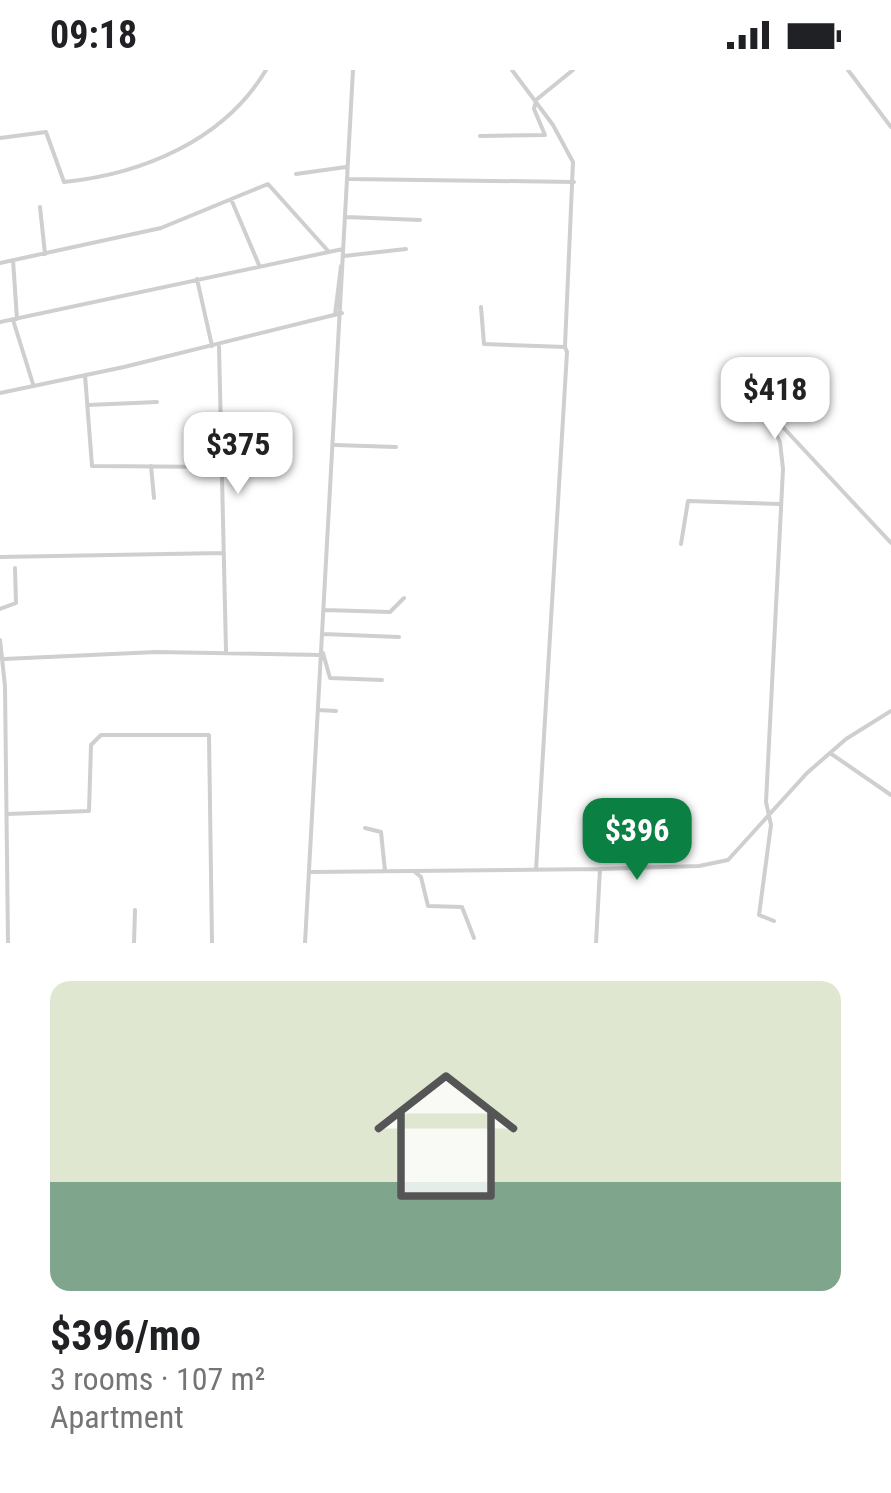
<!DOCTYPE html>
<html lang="en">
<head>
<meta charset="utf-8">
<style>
	body { margin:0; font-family:"Roboto Condensed",sans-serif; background:#f2f2f2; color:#202124; height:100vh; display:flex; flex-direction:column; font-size:38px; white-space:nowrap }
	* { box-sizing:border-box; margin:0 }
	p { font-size:32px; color:#757577 }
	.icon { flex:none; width:55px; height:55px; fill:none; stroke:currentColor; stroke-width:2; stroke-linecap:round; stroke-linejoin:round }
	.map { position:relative; height:873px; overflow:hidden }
	.details { display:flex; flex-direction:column; background:#fff; flex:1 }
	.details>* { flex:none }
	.price { position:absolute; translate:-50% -85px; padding:0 22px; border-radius:20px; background:#fff; color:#222; font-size:32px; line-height:65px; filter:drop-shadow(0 2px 5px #0008) }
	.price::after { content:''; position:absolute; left:50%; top:60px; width:30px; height:22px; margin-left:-15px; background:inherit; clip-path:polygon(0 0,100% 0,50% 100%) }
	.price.selected { background:#0b8043; color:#fff }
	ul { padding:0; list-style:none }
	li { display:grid; align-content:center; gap:20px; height:530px; padding:0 50px }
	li+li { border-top:2px solid #e0e0e0 }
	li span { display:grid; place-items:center; height:310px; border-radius:20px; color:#555 }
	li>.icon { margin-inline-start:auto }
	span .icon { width:180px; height:180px; fill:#fffc; stroke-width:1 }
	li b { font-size:42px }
	.status { display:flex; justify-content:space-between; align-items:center; height:70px; padding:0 50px; background:#fff; direction:ltr }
	.status svg { height:28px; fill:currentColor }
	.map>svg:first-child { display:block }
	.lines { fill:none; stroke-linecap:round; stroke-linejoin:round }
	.street { stroke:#cfcfcf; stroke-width:4 }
</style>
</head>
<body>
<div class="status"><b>09:18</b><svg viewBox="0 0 49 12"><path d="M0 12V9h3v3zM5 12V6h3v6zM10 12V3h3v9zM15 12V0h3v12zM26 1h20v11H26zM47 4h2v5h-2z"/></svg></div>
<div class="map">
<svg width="891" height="873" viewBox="0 0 891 873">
	<rect width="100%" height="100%" fill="#fff"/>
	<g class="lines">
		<path class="street" d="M512,0l41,55 20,37 -8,184
			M848,0l43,57
			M536,30l37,-30
			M480,66l65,-1 -11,-26 2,-9
			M0,68l46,-6 18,50c79,-8 160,-42 202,-112
			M296,104l50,-7
			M349,109l225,3
			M231,129l28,66
			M40,137l5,47
			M346,147l74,3
			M344,186l62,-7
			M13,190l4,59
			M0,193l161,-35 107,-44 61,68
			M197,209l15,67
			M481,237l3,37 81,3 2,5 -31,518
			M335,245l6,-49
			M13,250l20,64
			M0,252l343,-73
			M219,276l7,305
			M85,305l7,91 129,1
			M0,323l124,-26 218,-54
			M88,335l69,-3
			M762,335l18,37 3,27 -17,333 5,23 -12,90 15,6
			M766,339l125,134
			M335,375l61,2
			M151,396l3,32
			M681,474l7,-43 93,3
			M0,487l222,-4
			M0,539l16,-6 -1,-35
			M325,540l65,2 14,-14
			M323,564l76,3
			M0,570l5,46 3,257
			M323,583l7,25 52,2
			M4,589l152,-7 166,3
			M319,640l17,1
			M830,683l61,42
			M7,744l82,-3 2,-66 10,-10h108l3,208
			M365,758l16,4 4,39
			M312,802l288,-3 99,-3 29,-6 79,-87 39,-34 45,-28
			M415,802l6,5 7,29 34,1 12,31
			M134,873l1,-33
			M305,873l48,-873
			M596,873l4,-74"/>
	</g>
</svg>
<b class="price" style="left:775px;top:372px">$418</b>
<b class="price" style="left:238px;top:427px">$375</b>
<b class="price selected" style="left:637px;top:813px">$396</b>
</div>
<section class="details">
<ul>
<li><span style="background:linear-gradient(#dfe7d0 65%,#7fa58c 0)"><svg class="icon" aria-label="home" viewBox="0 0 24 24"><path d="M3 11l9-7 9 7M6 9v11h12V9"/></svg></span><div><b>$396/mo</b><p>3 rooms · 107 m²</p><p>Apartment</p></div></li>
</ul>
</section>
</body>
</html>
